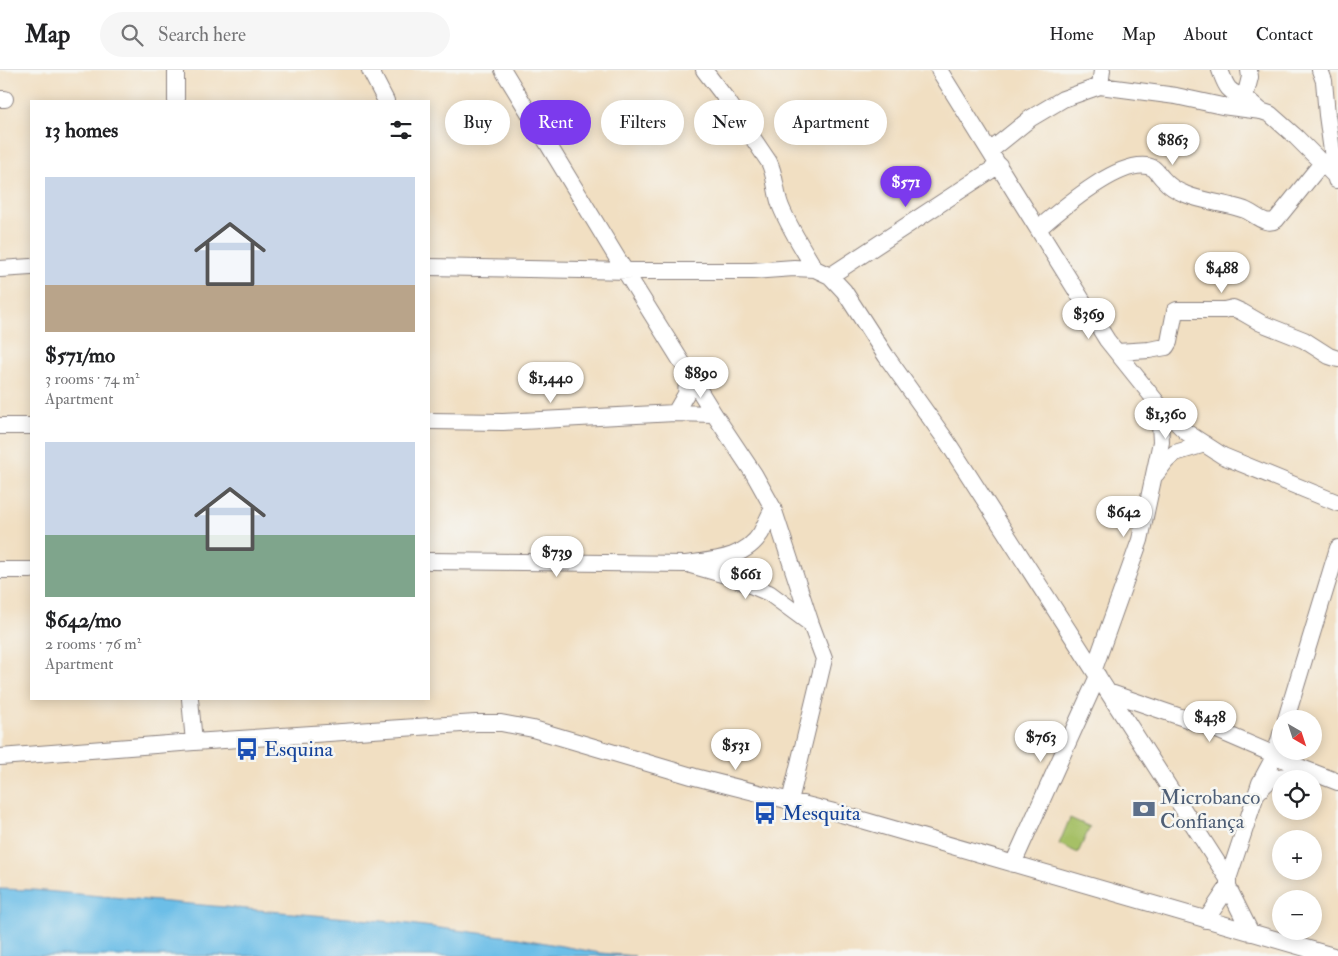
<!DOCTYPE html>
<html lang="en">
<head>
<meta charset="utf-8">
<style>
	body { margin:0; font-family:"IM FELL Double Pica",serif; background:#f6f6f6; color:#202124; height:100vh; display:flex; flex-direction:column; font-size:19px; white-space:nowrap }
	* { box-sizing:border-box; margin:0 }
	p { font-size:16px; color:#757577 }
	.icon { flex:none; width:28px; height:28px; fill:none; stroke:currentColor; stroke-width:2; stroke-linecap:round; stroke-linejoin:round }
	.map { position:relative; flex:1; overflow:hidden }
	.drawer { position:absolute; left:30px; top:30px; width:400px; height:600px; display:flex; flex-direction:column; background:#fff; border-radius:0px; box-shadow:0 2px 12px #0003 }
	.drawer>* { flex:none }
	.banner { position:absolute; left:445px; top:30px; width:475px; height:45px; display:flex; gap:10px }
	.needle { width:32px; rotate:141deg }
	.fabs { position:absolute; left:1272px; top:640px; display:grid; gap:10px }
	.fabs a { display:grid; place-items:center; width:50px; height:50px; border-radius:50%; background:#fff; box-shadow:0 2px 12px #0003; font-size:25px }
	.price { position:absolute; translate:-50% -42px; padding:0 11px; border-radius:18px; background:#fff; color:#222; font-size:16px; line-height:32px; filter:drop-shadow(0 1px 2px #0008) }
	.price::after { content:''; position:absolute; left:50%; top:30px; width:15px; height:11px; margin-left:-8px; background:inherit; clip-path:polygon(0 0,100% 0,50% 100%) }
	.price.active { background:#7c3aed; color:#fff }
	ul { padding:0; list-style:none }
	li { display:grid; align-content:center; gap:10px; height:265px; padding:0 15px }
	li span { display:grid; place-items:center; height:155px; border-radius:0px; color:#555 }
	li>.icon { margin-inline-start:auto }
	span .icon { width:90px; height:90px; fill:#fffc; stroke-width:1 }
	li b { font-size:21px }
	h2 { display:flex; justify-content:space-between; align-items:center; height:60px; padding:0 15px; font-size:21px }
	.pill { padding:0 18px; border-radius:22px; background:#fff; box-shadow:0 2px 12px #0003; font-size:18px; line-height:45px }
	.pill.active { background:#7c3aed; color:#fff }
	header { display:flex; align-items:center; gap:30px; box-sizing:border-box; height:70px; padding:0 25px; background:#fff; border-bottom:1px solid #e0e0e0 }
	header strong { font-size:24px }
	nav { display:flex; gap:28px; margin-inline-start:auto; font-size:18px }
	.search { width:350px; height:45px; background:#f6f6f6; display:flex; align-items:center; gap:12px; box-sizing:border-box; padding:0 18px; border-radius:28px; color:#757577; font-size:19px }
	.map>svg:first-child { display:block }
	.green { fill:#a6c066; stroke:#647150 }
	.water { fill:#6cbee7; stroke:#477091 }
	.lines { fill:none; stroke-linecap:round; stroke-linejoin:round }
	.minor-casing { stroke:#8a807e; stroke-width:18 }
	.minor { stroke:#fff; stroke-width:16 }
	.labels { text-anchor:middle; dominant-baseline:central; stroke-width:5; stroke-linejoin:round; paint-order:stroke }
	.transit-label { font-size:21px; fill:#164399; stroke:#f6f6f2; text-anchor:start }
	.service-label { font-size:21px; fill:#4e5e75; stroke:#f6f6f2; text-anchor:start }
</style>
</head>
<body>
<header>
<strong>Map</strong>
<div class="search"><svg class="icon" aria-label="search" viewBox="0 0 24 24"><circle cx="10" cy="10" r="6"/><path d="M15 15l6 6"/></svg>Search here</div>
<nav><a>Home</a><a>Map</a><a>About</a><a>Contact</a></nav>
</header>
<div class="map">
<svg width="1338" height="886" viewBox="0 0 1338 886">
	<rect width="100%" height="100%" fill="#f6f6f2"/>
	<filter id="ink" filterUnits="userSpaceOnUse"><feTurbulence type="fractalNoise" baseFrequency=".02" numOctaves="2"/><feDisplacementMap in="SourceGraphic" scale="10" xChannelSelector="R" yChannelSelector="G"/><feConvolveMatrix kernelMatrix="1 2 1 2 8 2 1 2 1" color-interpolation-filters="sRGB"/></filter>
	<filter id="wash" filterUnits="userSpaceOnUse"><feTurbulence type="fractalNoise" baseFrequency=".0096" numOctaves="4" result="noise"/><feDisplacementMap in="SourceGraphic" scale="20" xChannelSelector="R" yChannelSelector="G"/><feGaussianBlur stdDeviation="1.12" result="paint"/><feColorMatrix in="noise" values="0 0 0 0 0 0 0 0 0 0 0 0 0 0 0 0 0 1.4 0 .05"/><feComposite in="paint" operator="in"/></filter>
	<g filter="url(#wash)">
		<rect width="100%" height="100%" fill="#f1dfc2"/>
		<path class="green" d="M1070,748l20,9 -12,26 -19,-9z"/>
		<path class="water" d="M0,819l33,1 360,32 125,16 82,15 35,3h-635z"/>
	</g>
	<g filter="url(#ink)">
		<g class="lines">
			<defs>
				<path id="minor" d="M176,0v31
					M370,0l16,31
					M503,0l122,201 89,143 40,60 19,34 38,116 13,35 -34,142
					M704,0l23,30 42,62c7,14 6,31 12,45 9,22 22,42 34,62
					M939,0l168,270 52,65 27,27 37,24 115,47
					M1220,0c6,16 7,22 25,27
					M1249,0l1,7 -5,20 16,14
					M1320,0l4,11 3,34 9,65
					M1100,16l2,-16
					M0,29h5
					M990,81l41,-33 32,-19 37,-13 76,10 46,10 39,5 9,3 26,23 40,40
					M1038,159c21,-18 86,-75 115,-61 4,3 7,8 10,11 6,7 14,12 22,15 19,8 41,9 60,16 10,4 20,16 31,10l46,-57
					M429,197l204,4h119l42,-3 21,1 15,7 14,15 42,65 62,87 280,436
					M0,199l31,-2
					M830,206l169,-111
					M1117,282l32,-2 17,-3 3,-5 6,-31 2,-1h47l9,-2 9,4 19,11 43,17 25,16 9,3
					M675,343l11,-19 2,-22
					M429,351l74,1 172,-9 39,1
					M0,356h31
					M1156,404l10,-13 9,-8 30,-9
					M429,491l257,3c27,-4 59,-5 75,-31 4,-8 8,-17 12,-25
					M691,495l38,11 40,17 42,31
					M0,500h31
					M1094,599l46,-129 21,-98 -2,-37
					M1108,622l102,35 65,28 6,-21
					M190,629l4,43
					M1286,649l52,-171
					M0,687l194,-15 282,-19h25l32,6 162,48 143,36 495,143
					M1259,721c4,-5 9,-10 15,-13 12,-4 28,-1 40,-2
					M1013,794l85,-188
					M1228,817l23,46
					M1206,850l22,-33v-8l32,-96 15,-28 24,12 39,15"/>
			</defs>
			<use href="#minor" class="minor-casing"/>
			<use href="#minor" class="minor"/>
		</g>
	</g>
	<defs>
		<symbol id="bus-bare" viewBox="-9 -9 18 18"><path d="M-5-6H5V4H4V6H2V4H-2V6H-4V4H-5ZM-3.5-4V0h7V-4ZM-3.5 1.2v1.5H-2V1.2ZM2 1.2v1.5H3.5V1.2Z" fill="#1a4fb4" stroke="#f6f6f2" stroke-width="2.5" paint-order="stroke"/></symbol>
		<symbol id="bank-bare" viewBox="-9 -9 18 18"><path d="M-6-4H6V4H-6ZM0-2.3a2.3 2.3 0 1 0 0 4.6a2.3 2.3 0 1 0 0-4.6Z" fill="#5c6f8a" stroke="#f6f6f2" stroke-width="2.5" paint-order="stroke"/></symbol>
	</defs>
	<g fill-rule="evenodd">
		<use href="#bus-bare" x="231" y="663" width="32" height="32"/>
		<use href="#bank-bare" x="1128" y="723" width="32" height="32"/>
		<use href="#bus-bare" x="749" y="727" width="32" height="32"/>
	</g>
	<g class="labels">
		<g class="transit-label">
			<text x="264" y="679">Esquina</text>
			<text x="782" y="743">Mesquita</text>
		</g>
		<g class="service-label">
			<text x="1160" y="727">Microbanco<tspan x="1160" dy="24">Confiança</tspan></text>
		</g>
	</g>
</svg>
<div class="fabs">
<a><svg class="needle" viewBox="-14 -14 28 28"><path d="M0-13l5 13h-10z" fill="#e53935"/><path d="M0 13l5-13h-10z" fill="#757577"/></svg></a>
<a><svg class="icon" aria-label="locate" viewBox="0 0 24 24"><circle cx="12" cy="12" r="6"/><path d="M12 2v4M12 18v4M2 12h4M18 12h4"/></svg></a>
<a>+</a>
<a>−</a>
</div>
<b class="price" style="left:1173px;top:96px">$863</b>
<b class="price active" style="left:906px;top:138px">$571</b>
<b class="price" style="left:1222px;top:224px">$488</b>
<b class="price" style="left:1089px;top:270px">$369</b>
<b class="price" style="left:701px;top:329px">$890</b>
<b class="price" style="left:551px;top:334px">$1,440</b>
<b class="price" style="left:1166px;top:370px">$1,360</b>
<b class="price" style="left:1124px;top:468px">$642</b>
<b class="price" style="left:557px;top:508px">$739</b>
<b class="price" style="left:746px;top:530px">$661</b>
<b class="price" style="left:1210px;top:673px">$438</b>
<b class="price" style="left:1041px;top:693px">$763</b>
<b class="price" style="left:736px;top:701px">$531</b>
<div class="banner">
<a class="pill">Buy</a>
<a class="pill active">Rent</a>
<a class="pill">Filters</a>
<a class="pill">New</a>
<a class="pill">Apartment</a>
</div>
<section class="drawer">
<h2>13 homes<svg class="icon" aria-label="filters" viewBox="0 0 24 24"><path d="M4 7h16M4 17h16"/><circle cx="9" cy="7" r="2"/><circle cx="15" cy="17" r="2"/></svg></h2>
<ul>
<li><span style="background:linear-gradient(#c9d6e8 70%,#b9a48a 0)"><svg class="icon" aria-label="home" viewBox="0 0 24 24"><path d="M3 11l9-7 9 7M6 9v11h12V9"/></svg></span><div><b>$571/mo</b><p>3 rooms · 74 m²</p><p>Apartment</p></div></li>
<li><span style="background:linear-gradient(#c9d6e8 60%,#7fa58c 0)"><svg class="icon" aria-label="home" viewBox="0 0 24 24"><path d="M3 11l9-7 9 7M6 9v11h12V9"/></svg></span><div><b>$642/mo</b><p>2 rooms · 76 m²</p><p>Apartment</p></div></li>
</ul>
</section>
</div>
</body>
</html>
